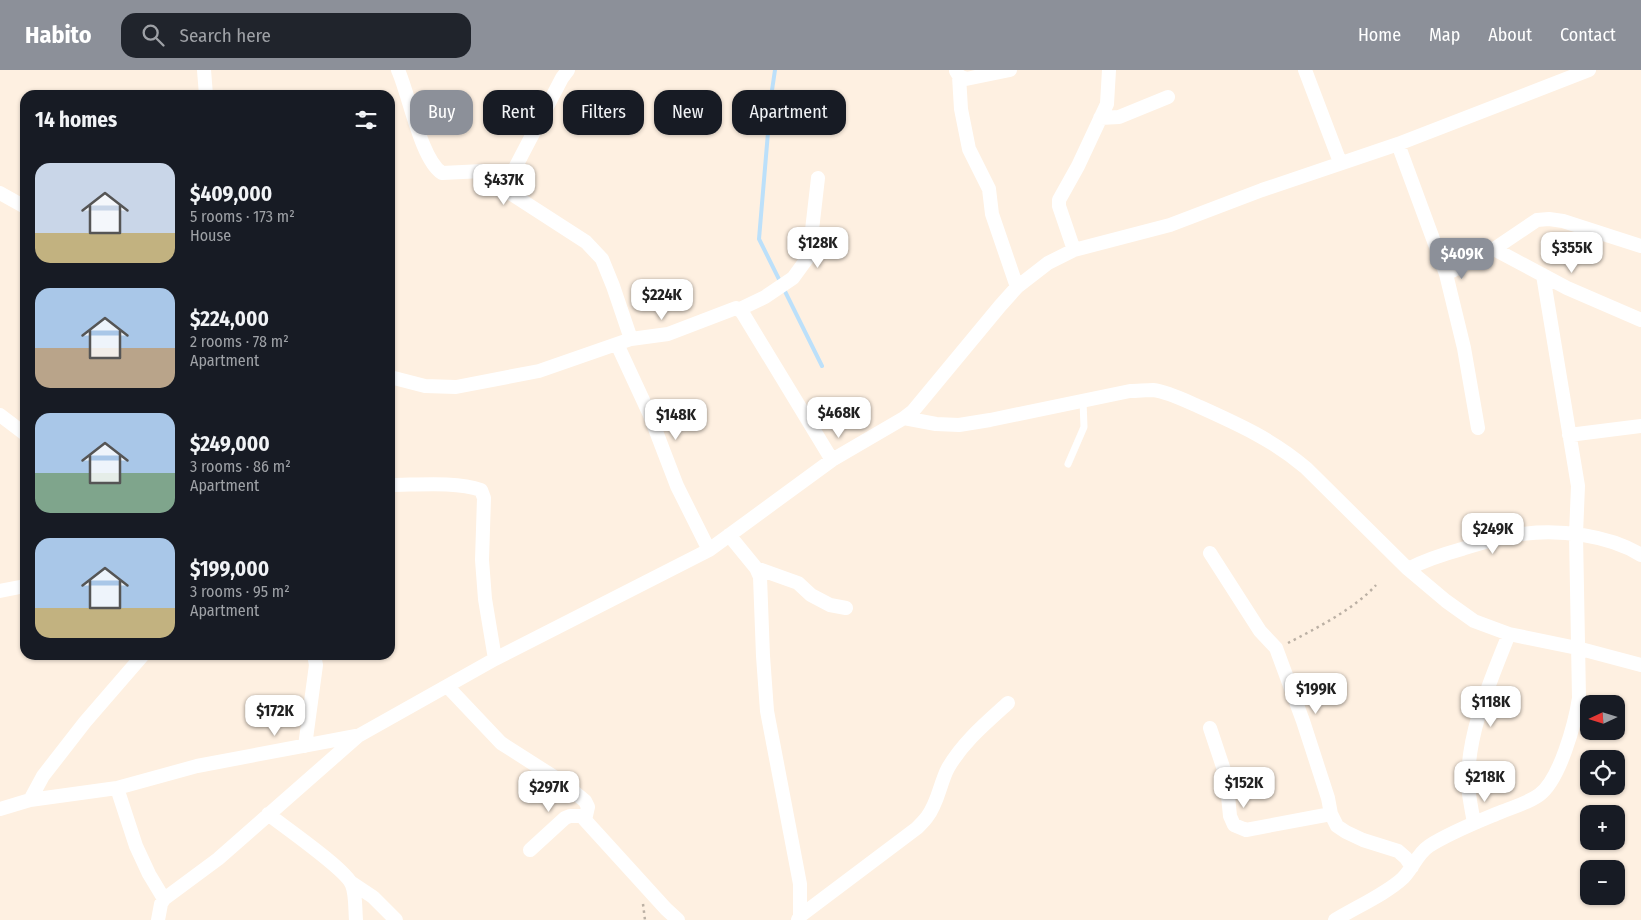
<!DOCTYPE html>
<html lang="en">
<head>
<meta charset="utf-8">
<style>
	body { margin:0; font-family:"Fira Sans Condensed",sans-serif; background:#20242c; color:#f1f3f6; height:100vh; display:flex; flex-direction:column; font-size:19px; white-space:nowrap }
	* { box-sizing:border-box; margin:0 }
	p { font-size:16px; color:#9ea1a6 }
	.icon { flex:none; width:28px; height:28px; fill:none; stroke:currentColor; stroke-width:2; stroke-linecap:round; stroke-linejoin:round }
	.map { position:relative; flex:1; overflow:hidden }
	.details { position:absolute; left:20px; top:20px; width:375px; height:570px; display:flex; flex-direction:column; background:#171b24; border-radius:15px; box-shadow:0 1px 4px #0004 }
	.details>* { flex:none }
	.top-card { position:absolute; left:410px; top:20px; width:475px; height:45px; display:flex; gap:10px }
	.needle { width:32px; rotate:266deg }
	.tools { position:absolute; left:1580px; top:625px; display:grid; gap:10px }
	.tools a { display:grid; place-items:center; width:45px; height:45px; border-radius:10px; background:#171b24; box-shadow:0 1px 4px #0004; font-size:25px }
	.price { position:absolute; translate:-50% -42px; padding:0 11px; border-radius:10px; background:#fff; color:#222; font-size:16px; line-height:32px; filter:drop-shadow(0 1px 2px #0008) }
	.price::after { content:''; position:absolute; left:50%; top:30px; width:15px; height:11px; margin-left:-8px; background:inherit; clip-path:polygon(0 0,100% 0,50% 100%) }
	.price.selected { background:#8c9099; color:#fff }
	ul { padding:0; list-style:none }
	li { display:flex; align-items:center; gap:15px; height:125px; padding:0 15px }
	li span { display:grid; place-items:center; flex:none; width:140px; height:100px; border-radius:15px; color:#555 }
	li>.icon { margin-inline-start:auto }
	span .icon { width:60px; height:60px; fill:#fffc; stroke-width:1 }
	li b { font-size:21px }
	h2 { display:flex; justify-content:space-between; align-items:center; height:60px; padding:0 15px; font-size:21px }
	.tag { padding:0 18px; border-radius:15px; background:#171b24; box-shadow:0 1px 4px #0004; font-size:18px; line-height:45px }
	.tag.selected { background:#8c9099; color:#fff }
	header { display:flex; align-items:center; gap:30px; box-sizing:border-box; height:70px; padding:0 25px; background:#8c9099; color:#fff }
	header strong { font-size:24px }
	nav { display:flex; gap:28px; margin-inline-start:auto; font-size:18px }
	.search { width:350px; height:45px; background:#20242c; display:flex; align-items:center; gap:12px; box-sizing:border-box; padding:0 18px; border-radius:15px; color:#9ea1a6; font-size:19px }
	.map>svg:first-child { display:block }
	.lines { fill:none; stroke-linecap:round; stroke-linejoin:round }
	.stream { stroke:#bce0fa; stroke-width:4 }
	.path { stroke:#bbb0a4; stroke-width:2.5; stroke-dasharray:2.5 4; stroke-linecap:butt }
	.lane { stroke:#fff; stroke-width:7 }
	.street { stroke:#fff; stroke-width:14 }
</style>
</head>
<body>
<header>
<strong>Habito</strong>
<div class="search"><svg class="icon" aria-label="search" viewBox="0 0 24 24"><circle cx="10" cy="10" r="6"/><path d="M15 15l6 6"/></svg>Search here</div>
<nav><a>Home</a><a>Map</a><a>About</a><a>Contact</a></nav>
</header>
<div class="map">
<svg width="1641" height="850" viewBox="0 0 1641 850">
	<rect width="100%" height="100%" fill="#fef0e1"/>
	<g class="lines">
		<path class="stream" d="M775,0l-4,27 -12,142 63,127"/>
		<path class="path" d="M1288,573c27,-14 68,-35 88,-58
			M643,834l2,16"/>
		<path class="lane" d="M1068,394l16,-37 -1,-26"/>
		<path class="street" d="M204,0l2,25
			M398,0c11,24 23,90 44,103l41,-2 10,5 11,13 82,53 16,17 11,27 18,53
			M1305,0l35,92
			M956,1l3,5 7,3 44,-9
			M959,6l2,33 8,40 20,40 3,25 25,73
			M1100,48l19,-1 49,-20
			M1398,74l48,130 18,74 14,80
			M504,119l58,-111 6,-8
			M0,123l25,14
			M1494,179l73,39 74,32
			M1074,180l-15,-44v-6l19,-34 29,-62 2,-34
			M1446,204l48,-25 43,-29 12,-1 14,2 78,25
			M740,239l25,-12 28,-19 16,-22 9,-78
			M617,274l32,69 28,73 32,64
			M390,307l35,9 31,1 83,-16 92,-32 37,-5 68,-26 6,4 90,148
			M0,345l25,19
			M904,348l32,6 23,1 31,-5 140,-29c7,0 16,-1 23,-1 16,2 33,11 47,17 40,18 73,33 106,61l102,101 38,32 28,20 35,13 68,14 64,17
			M1569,365l72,-9
			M390,415c26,0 66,-4 91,5l3,8 -2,62 3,39 10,60
			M729,465l27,33 4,9 3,79 4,55 33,173v32l-2,4
			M1210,483l50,78 16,17 27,73 25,77 3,16 6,12 9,6 17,8 35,11 8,7 6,9
			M756,498l42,15 13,12 19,10 16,3
			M1408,499c17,-9 36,-15 54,-20 19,-6 40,-13 60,-15 37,-5 87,1 119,21
			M0,521l25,-5
			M447,616l54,57 61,39 23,19 3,6 -3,13 81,89 12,11
			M1210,658l16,48 4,40 4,9 12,5 85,-16
			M305,676l11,-81 -2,-10
			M117,718l19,58 13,28 15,25
			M30,730l13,-24 42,-54 58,-67
			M0,739l30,-9 87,-12 80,-22 159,-30
			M268,744c15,12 79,56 84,71 4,10 3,24 4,35
			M1474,753c-2,-12 -5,-25 -6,-38 -1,-52 22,-103 41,-151
			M530,780l35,-32 5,-2h15
			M352,813l21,14 23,23
			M800,846l117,-88c3,-3 7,-7 10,-11 11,-14 13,-34 21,-49 15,-26 38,-45 60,-65
			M158,850l3,-16 3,-5 54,-40 140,-123 137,-77 214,-109 123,-90 72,-42 9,-7 87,-105 17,-19 31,-24 26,-13 96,-25 92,-35 136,-46 191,-74
			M1335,850c21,-13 51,-26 68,-42 10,-10 14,-24 26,-32 22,-14 48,-24 72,-34 12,-5 27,-9 38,-17 21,-15 36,-72 40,-97l-3,-164 2,-48 -35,-211"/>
	</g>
</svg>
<div class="tools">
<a><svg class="needle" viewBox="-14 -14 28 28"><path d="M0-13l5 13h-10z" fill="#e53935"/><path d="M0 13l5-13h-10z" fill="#9ea1a6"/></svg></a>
<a><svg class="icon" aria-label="locate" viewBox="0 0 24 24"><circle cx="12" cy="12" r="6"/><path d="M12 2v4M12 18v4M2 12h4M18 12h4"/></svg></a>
<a>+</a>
<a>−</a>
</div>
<b class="price" style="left:504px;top:136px">$437K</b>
<b class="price" style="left:818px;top:199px">$128K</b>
<b class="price" style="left:1572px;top:204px">$355K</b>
<b class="price selected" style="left:1462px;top:210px">$409K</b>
<b class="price" style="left:662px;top:251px">$224K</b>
<b class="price" style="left:839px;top:369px">$468K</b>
<b class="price" style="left:676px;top:371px">$148K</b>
<b class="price" style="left:1493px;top:485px">$249K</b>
<b class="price" style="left:1316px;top:645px">$199K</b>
<b class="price" style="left:1491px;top:658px">$118K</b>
<b class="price" style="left:275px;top:667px">$172K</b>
<b class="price" style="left:1485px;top:733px">$218K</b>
<b class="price" style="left:1244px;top:739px">$152K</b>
<b class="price" style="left:549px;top:743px">$297K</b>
<div class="top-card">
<a class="tag selected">Buy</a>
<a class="tag">Rent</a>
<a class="tag">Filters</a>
<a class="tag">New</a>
<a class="tag">Apartment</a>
</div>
<section class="details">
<h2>14 homes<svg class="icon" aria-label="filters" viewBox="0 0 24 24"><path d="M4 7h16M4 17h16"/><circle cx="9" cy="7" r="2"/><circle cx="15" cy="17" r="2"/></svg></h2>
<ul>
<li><span style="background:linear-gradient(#c9d6e8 70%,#c2b280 0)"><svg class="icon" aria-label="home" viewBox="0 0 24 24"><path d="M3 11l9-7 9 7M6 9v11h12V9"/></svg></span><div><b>$409,000</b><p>5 rooms · 173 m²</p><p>House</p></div></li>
<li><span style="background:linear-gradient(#a9c7e8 60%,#b9a48a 0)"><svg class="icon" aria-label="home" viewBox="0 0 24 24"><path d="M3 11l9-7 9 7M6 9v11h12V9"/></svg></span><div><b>$224,000</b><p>2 rooms · 78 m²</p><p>Apartment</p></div></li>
<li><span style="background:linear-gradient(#a9c7e8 60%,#7fa58c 0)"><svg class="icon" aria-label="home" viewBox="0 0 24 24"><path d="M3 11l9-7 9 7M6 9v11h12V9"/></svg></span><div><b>$249,000</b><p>3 rooms · 86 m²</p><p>Apartment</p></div></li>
<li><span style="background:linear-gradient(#a9c7e8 70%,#c2b280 0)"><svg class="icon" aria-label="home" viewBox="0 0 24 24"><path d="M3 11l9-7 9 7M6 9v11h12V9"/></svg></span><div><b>$199,000</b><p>3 rooms · 95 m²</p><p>Apartment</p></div></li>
</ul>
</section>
</div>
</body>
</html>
